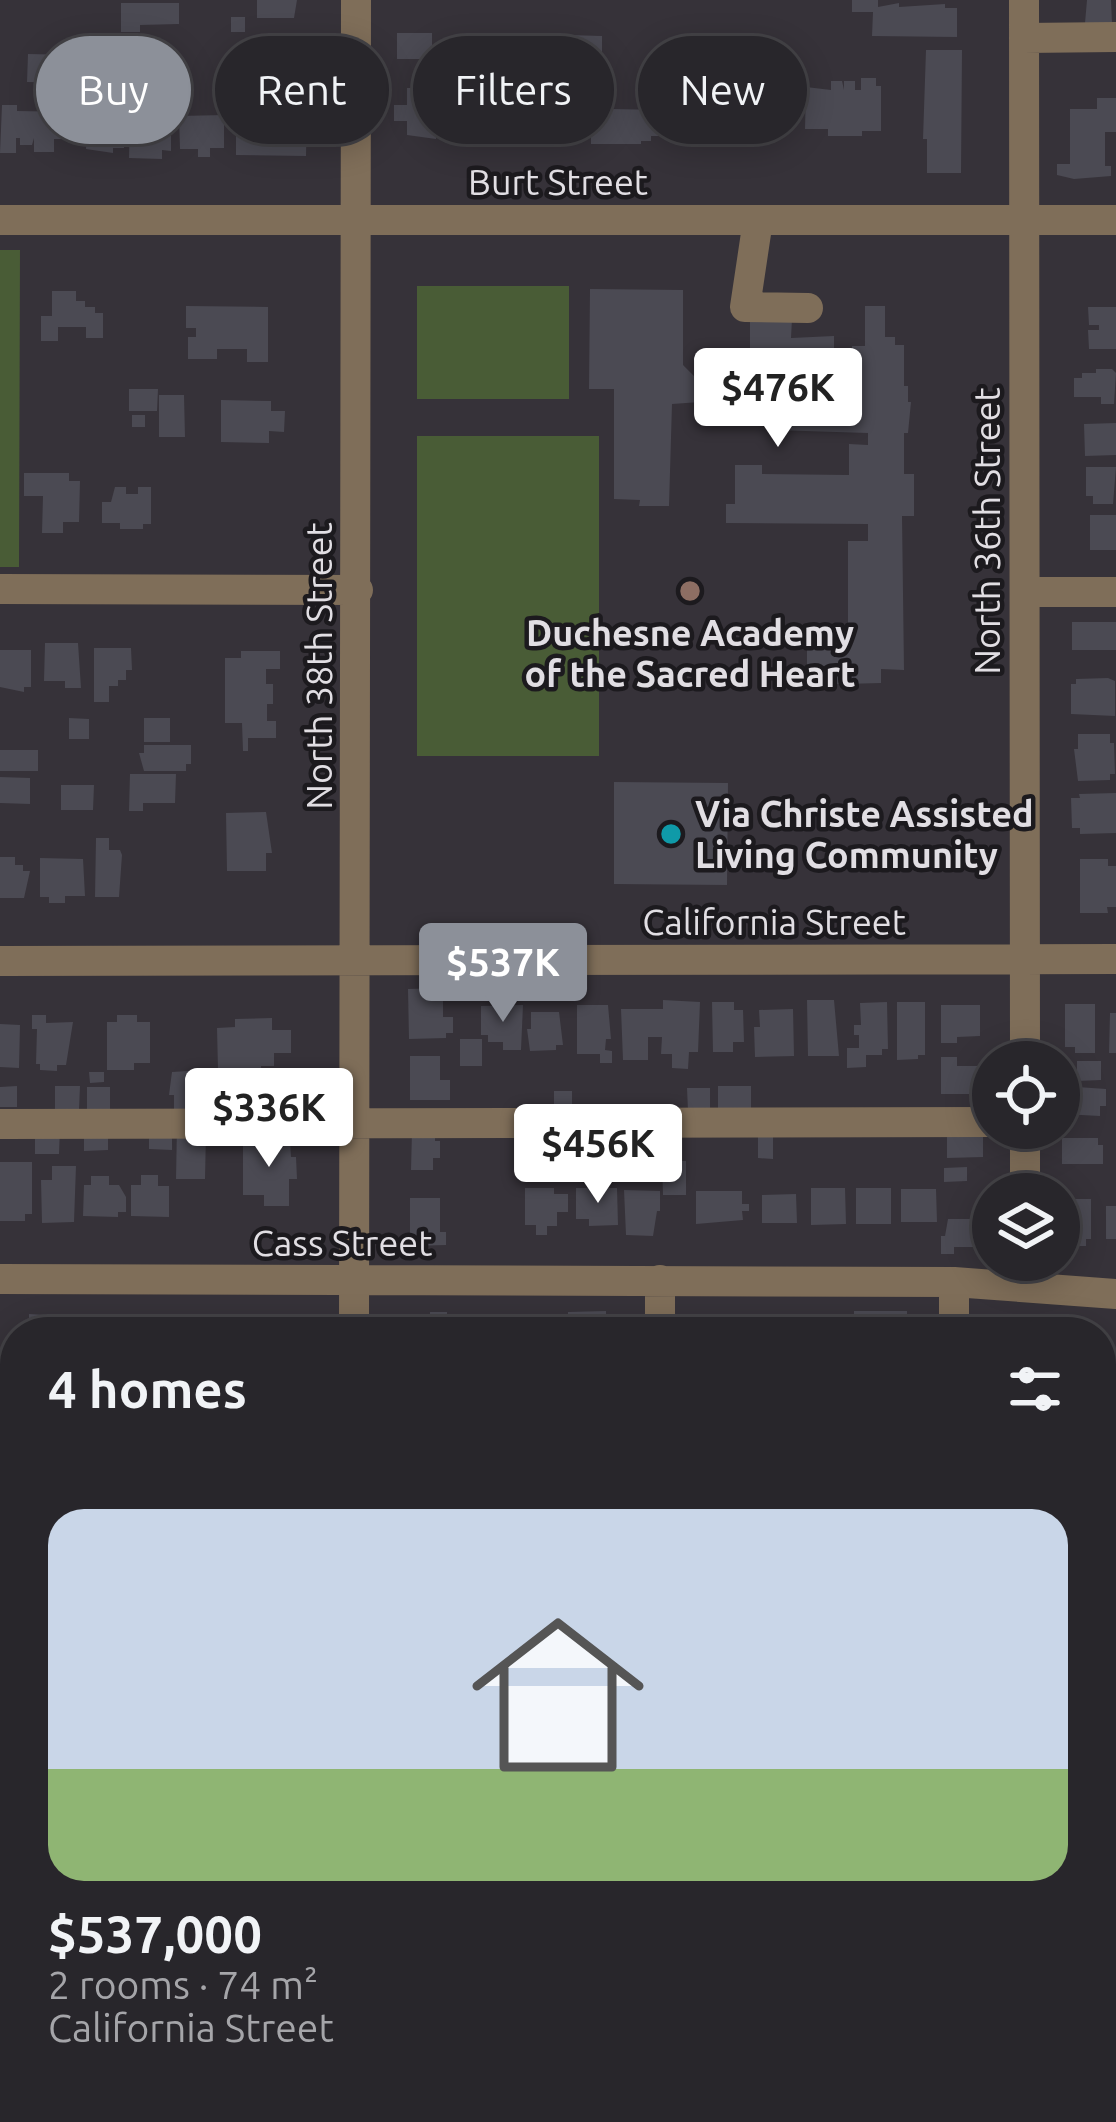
<!DOCTYPE html>
<html lang="en">
<head>
<meta charset="utf-8">
<style>
	body { margin:0; font-family:Ubuntu,sans-serif; background:#302e33; color:#f1f3f6; height:100vh; display:flex; flex-direction:column; font-size:45px; white-space:nowrap }
	* { box-sizing:border-box; margin:0 }
	p { font-size:39px; color:#a5a5a9 }
	.icon { flex:none; width:66px; height:66px; fill:none; stroke:currentColor; stroke-width:2; stroke-linecap:round; stroke-linejoin:round }
	.map { position:relative; flex:1; overflow:hidden }
	.details { position:absolute; left:0px; top:1317px; width:1116px; height:807px; display:flex; flex-direction:column; background:#28262b; border-radius:48px 48px 0 0; box-shadow:0 6px 30px #0003,0 0 0 3px #444347 }
	.details>* { flex:none }
	.guide { position:absolute; left:36px; top:36px; width:1044px; height:108px; display:flex; gap:24px }
	.tools { position:absolute; left:972px; top:1041px; display:grid; gap:24px }
	.tools a { display:grid; place-items:center; width:108px; height:108px; border-radius:50%; background:#28262b; box-shadow:0 6px 30px #0003,0 0 0 3px #444347; font-size:60px }
	.price { position:absolute; translate:-50% -102px; padding:0 27px; border-radius:12px; background:#fff; color:#222; font-size:39px; line-height:78px; filter:drop-shadow(0 3px 6px #0008) }
	.price::after { content:''; position:absolute; left:50%; top:72px; width:36px; height:27px; margin-left:-18px; background:inherit; clip-path:polygon(0 0,100% 0,50% 100%) }
	.price.selected { background:#8c9099; color:#fff }
	ul { padding:0; list-style:none }
	li { display:grid; align-content:center; gap:24px; height:636px; padding:0 48px }
	li span { display:grid; place-items:center; height:372px; border-radius:36px; color:#555 }
	li>.icon { margin-inline-start:auto }
	span .icon { width:216px; height:216px; fill:#fffc; stroke-width:1 }
	li b { font-size:51px }
	h2 { display:flex; justify-content:space-between; align-items:center; height:144px; padding:0 48px; font-size:51px }
	.chip { padding:0 42px; border-radius:54px; background:#28262b; box-shadow:0 6px 30px #0003,0 0 0 3px #444347; font-size:42px; line-height:108px }
	.chip.selected { background:#8c9099; color:#fff }
	.map>svg:first-child { display:block }
	.green { fill:#495c36 }
	.building { fill:#4b4a53 }
	.lines { fill:none; stroke-linecap:round; stroke-linejoin:round }
	.path { stroke:#79757c; stroke-width:4.5; stroke-dasharray:6 9; stroke-linecap:butt }
	.minor { stroke:#7f6e59; stroke-width:30 }
	.education-dot { fill:#8d6e63; stroke:#1c1a1e; stroke-width:4.5 }
	.culture-dot { fill:#0f9aa8; stroke:#1c1a1e; stroke-width:4.5 }
	.labels { text-anchor:middle; dominant-baseline:central; stroke-width:9; stroke-linejoin:round; paint-order:stroke }
	.street-label { font-size:36px; fill:#e1dee3; stroke:#1c1a1e }
	.poi-label { font-size:36px; font-weight:bold; fill:#e1dee3; stroke:#1c1a1e }
</style>
</head>
<body>
<div class="map">
<svg width="1116" height="2122" viewBox="0 0 1116 2122">
	<rect width="100%" height="100%" fill="#363239"/>
	<path class="green" d="M0,250h20l-1,317h-19z
		M417,286h152v113h-152z
		M417,436h182v320h-182z"/>
	<path class="building" d="M257,0h40l-3,18h-37z
		M852,0h26v7l21,-4v4l46,-3v4h12v29l-85,-1 1,-24h-21z
		M1087,0h24l1,23h-27z
		M121,3h58v21l-39,1v7h-19z
		M231,17h14v15h-14z
		M397,33h35v26h-35z
		M491,34h22v21l-22,1z
		M568,35l34,1v24l-35,-1z
		M294,39l5,25h-7v12h-35v-36z
		M926,50h36l-1,123h-34v-34h-4z
		M28,54l49,1 -1,28 -49,-1z
		M861,78h15v8h5v45h-19v5h-34v-7h-23l1,-42 25,3v-9h11l2,9v-9h11v9h6z
		M407,88h46v14h9v20h-10v13h-16v4l-29,-4v-14h-13v-16h13z
		M590,91h22v18l53,1v26h-14v5h-10v3h-50v-8h-10l-1,-16h10z
		M768,92l6,46 -66,1v-27l46,-5v-14z
		M544,93v11h5v31l-15,1v10h-15v-10h-15l1,-42z
		M1097,98h19v34h-11v34h6v10l-37,3 -17,-4v-11h13v-55h27z
		M2,105h15v6l58,1v27h-21v13h-20v-14l-2,7h-12v-7h-4v15h-16z
		M236,110h71l-1,46 -70,-1z
		M130,112h41v39l-9,-1v9l-33,-1z
		M87,114l38,1 -1,33h-11v5l-27,-4z
		M224,115v33h-14v9h-12v-8h-18l-1,-33z
		M590,289l93,1v75l13,13v14h54v-73h42l-1,19 43,-2v24h18v-14h13v-40h20v31h10v8h9v41h4v16h3l-3,31h-4v41h10v42h-12l2,154 -23,-1v14l-74,2v-51h41v-93h20v-17l-142,-1v-19h9v-39h27v9l87,1v-31l19,1v-12l-95,-3v-33l-101,7 -3,102h-30l1,-6 -26,-1v-110h-25z
		M52,291h24v10h9v6h10v6h8v25h-17v-11h-28v14h-17v-25h11z
		M186,306l82,1v55h-21v-13h-30v10h-29v-22h8v-9h-10z
		M1088,307h28v42h-27l-1,-19h11v-5h-10z
		M1096,369h16l4,4 -2,31h-13v-7h-27v-19h8v-5h14z
		M129,389h29l-1,22h-28z
		M159,395h25l1,42h-26z
		M221,400l50,1v10h14l-1,21 -15,-1v12l-48,-1z
		M132,415h13v12h-13z
		M1116,423v32l-31,1 -1,-32z
		M1086,467h30l-3,37h-20v-8h-7z
		M24,473h45v8h11l-1,41h-16v11h-21l1,-37h-19z
		M115,487h11v7h12v-7h13v37h-8v5h-23v-6h-18v-21h9z
		M1090,515h26v35h-26z
		M1072,622h44v28h-44z
		M45,643h33l3,45h-16v-7h-21z
		M94,648h37l1,22h-6v10h-8v6h-9v16h-15z
		M0,650h31v37h-7v5l-24,-5z
		M241,651h39v18h-14v15h7v20h-6v17h9v17h-28v13h-5l-1,-28h-17v-65h16z
		M1108,678l7,3v35l-44,-2v-30h5v-5z
		M69,718l20,1v20h-20z
		M144,718h26v24h-26z
		M1078,734h32v9h4l1,31h-5v6l-32,1 -4,-32h4z
		M144,745h47v19h-5v7h-42l-5,-18h5z
		M0,750h38v21h-38z
		M130,774h46l-1,29h-32v8h-14z
		M0,777l30,1v26l-30,-1z
		M614,782l114,1 -1,102 -113,-1z
		M61,785h33l-1,25h-32z
		M1116,793v40l-36,1v-6h-8l-1,-30h9l-1,-4z
		M266,812l6,41h-6v18h-39l-1,-58z
		M96,838h13v12h11l2,5 -3,42h-24z
		M0,857h15v8h8v6h7l-6,27h-24z
		M40,858l43,1 2,37h-20v7h-16v-6h-9z
		M1080,859h28v7h8v41h-9l1,6h-28z
		M443,988v29h10v16h-7v5l-37,1 -1,-50z
		M663,1000l37,2 -2,50h-9l-1,17 -16,-1v-14h-11l1,-17h-14v23h-25l-2,-51h42z
		M807,1000h27l5,56h-31z
		M712,1002h22v8h9l1,32h-11v10h-20z
		M887,1002l1,47h-6v6h-16v12l-19,1v-20h12v-13h-5v-10h7l-1,-22z
		M897,1002h28v53h-7v4l-21,1z
		M1065,1004h30v49h-20v-6h-10z
		M523,1005l-2,45h-18v-8h-15v-7h-7v-29z
		M577,1005h31l3,34h-5l-1,11 7,1v12h-12v-9h-23z
		M941,1005h39v31l-23,1v6h-16z
		M793,1009l1,47 -39,1 -1,-30h6l-1,-17z
		M531,1012h28l4,33h-7v5l-26,1 -3,-22h4z
		M1110,1013h6v40h-7z
		M32,1015h14v8l27,-1 -7,43h-9v6l-17,-1v-6h-4l1,-35h-5z
		M117,1015h20v7h13v41h-16v7h-27v-48h10z
		M272,1018v12h19v23h-17v13h-13l1,21h-14v-18l-30,1 -1,-42 18,-1v-8z
		M0,1024l20,1 -1,43 -19,-1z
		M460,1039h22v27h-22z
		M410,1056h30v24h10v20h-40z
		M941,1057h16v9h23v28h-39z
		M1077,1061h24v19l-24,1z
		M204,1070l10,40 -40,1v-16h-5l3,-23z
		M89,1072h15v10l-14,1z
		M17,1086v21h-17v-20z
		M55,1086h25l-1,24h-24z
		M718,1086h33v22h-33z
		M1063,1086l43,3v17h-6v10l-37,-2z
		M87,1087h23v23h-23z
		M687,1088h23v22l-22,1z
		M554,1091h18v22h-18z
		M177,1126l29,7 -1,46h-29z
		M525,1127h19l1,18h-20z
		M35,1128h25l-1,26h-24z
		M84,1128h24v22l-24,1z
		M149,1129h23v21l-23,-1z
		M947,1129l36,6v22l-36,1z
		M412,1131l23,1v9h5v17h-7v12h-22z
		M758,1134h15v25l-15,-1z
		M1062,1138h36v7h5v19h-41z
		M243,1140h47l1,17h5l1,22h-8v27h-25v-11h-21z
		M662,1161h24v34h-23z
		M0,1162h32v52h-7v7h-25z
		M52,1166h24l-2,56 -32,1 -1,-43h11z
		M967,1167v14l-23,1v-14z
		M141,1175h17v11h11v31l-38,-1v-31h10z
		M91,1176h18v9h10l7,12v15h-8v5l-35,-1 1,-31h7z
		M525,1188h29v6h14v18h-11v14h-10v9h-11v-10h-11z
		M576,1188h41l1,37 -29,1v-7h-13z
		M811,1188h34l1,36 -35,1z
		M856,1188h35v36h-35z
		M901,1189h35l1,33h-36z
		M624,1190l36,1v20h-3l-4,25 -27,-1z
		M696,1191h46v13h7v7h-7l1,9 -47,4z
		M796,1194l1,29h-35v-28z
		M410,1198h30v34h6v13l-36,1z
		M1064,1199h27v40h-5v7h-20z
		M1106,1206h10v33h-10z
		M948,1219h37v28h-31v7h-13v-18h4z
		M606,1311v6h12v15h-50v-20z
		M854,1311h53v19l-53,2z
		M430,1312h17v7h13v13h-42v-12h12z
		M29,1314l49,3v13l-59,2v-5h10z
		M695,1316h29v7h12l1,9h-42z
		M221,1318l40,1v13h-40z
		M149,1320h32v12h-32z
		M984,1325h28v7h-28z
		M1018,1325h28v7h-28z
		M0,1752l15,1v42l-15,-1z
		M3,1863h12v37h-12z
		M1101,1888h10l-1,46 -9,-1z
		M4,1915h11v21h-11z
		M11,1960h4v34l-11,-4v-27z
		M6,2002h9v34h-10z
		M2,2048h13v40l-13,-3z
		M1101,2061h15v61h-32v-13h17z
		M77,2109h24l-1,13h-23z
		M165,2109h37v6h-37z
		M223,2109h38v6l-38,1z
		M272,2109h42v13h-42z
		M425,2109h30v13h-29z
		M479,2109h29v13h-29z
		M564,2109h30v13h-30z
		M617,2109h28v13h-28z
		M747,2109h41v5l-13,-1v9h-28z
		M850,2109h21v13h-21z
		M971,2109h22v9h-22z
		M16,2110h21v12h-21z"/>
	<g class="lines">
		<path class="path" d="M461,2109v13
			M417,2122l2,-13
			M513,2122v-13
			M559,2122v-13
			M655,2122v-13"/>
		<path class="minor" d="M1024,0l1,1062
			M1024,38l92,-1
			M0,220h1116
			M758,220l-13,87 63,1
			M0,589l358,1
			M1025,592h91
			M0,961l1116,-2
			M0,1124l993,-2
			M1025,1194v-66
			M0,1279l954,3 162,12
			M354,1332l2,-1332
			M660,1332v-52
			M954,1332v-50
			M0,1834h15
			M1101,2026h15
			M1030,2109v13
			M351,2122v-13
			M721,2122v-13
			M1077,2122v-13"/>
	</g>
	<circle class="education-dot" cx="690" cy="591" r="12"/>
	<circle class="culture-dot" cx="671" cy="834" r="12"/>
	<g class="labels">
		<g class="street-label">
			<text x="558" y="181">Burt Street</text>
			<text transform="translate(986 531) rotate(-90)">North 36th Street</text>
			<text transform="translate(318 666) rotate(-90)">North 38th Street</text>
			<text x="774" y="921">California Street</text>
			<text x="342" y="1242">Cass Street</text>
		</g>
		<g class="poi-label">
			<text x="690" y="632">Duchesne Academy<tspan x="690" dy="41">of the Sacred Heart</tspan></text>
			<text x="695" y="813" text-anchor="start">Via Christe Assisted<tspan x="695" dy="41">Living Community</tspan></text>
		</g>
	</g>
</svg>
<div class="tools">
<a><svg class="icon" aria-label="locate" viewBox="0 0 24 24"><circle cx="12" cy="12" r="6"/><path d="M12 2v4M12 18v4M2 12h4M18 12h4"/></svg></a>
<a><svg class="icon" aria-label="layers" viewBox="0 0 24 24"><path d="M12 4l9 5-9 5-9-5zM3 14l9 5 9-5"/></svg></a>
</div>
<b class="price" style="left:778px;top:450px">$476K</b>
<b class="price selected" style="left:503px;top:1025px">$537K</b>
<b class="price" style="left:269px;top:1170px">$336K</b>
<b class="price" style="left:598px;top:1206px">$456K</b>
<div class="guide">
<a class="chip selected">Buy</a>
<a class="chip">Rent</a>
<a class="chip">Filters</a>
<a class="chip">New</a>
</div>
<section class="details">
<h2>4 homes<svg class="icon" aria-label="filters" viewBox="0 0 24 24"><path d="M4 7h16M4 17h16"/><circle cx="9" cy="7" r="2"/><circle cx="15" cy="17" r="2"/></svg></h2>
<ul>
<li><span style="background:linear-gradient(#c9d6e8 70%,#8fb573 0)"><svg class="icon" aria-label="home" viewBox="0 0 24 24"><path d="M3 11l9-7 9 7M6 9v11h12V9"/></svg></span><div><b>$537,000</b><p>2 rooms · 74 m²</p><p>California Street</p></div></li>
</ul>
</section>
</div>
</body>
</html>
